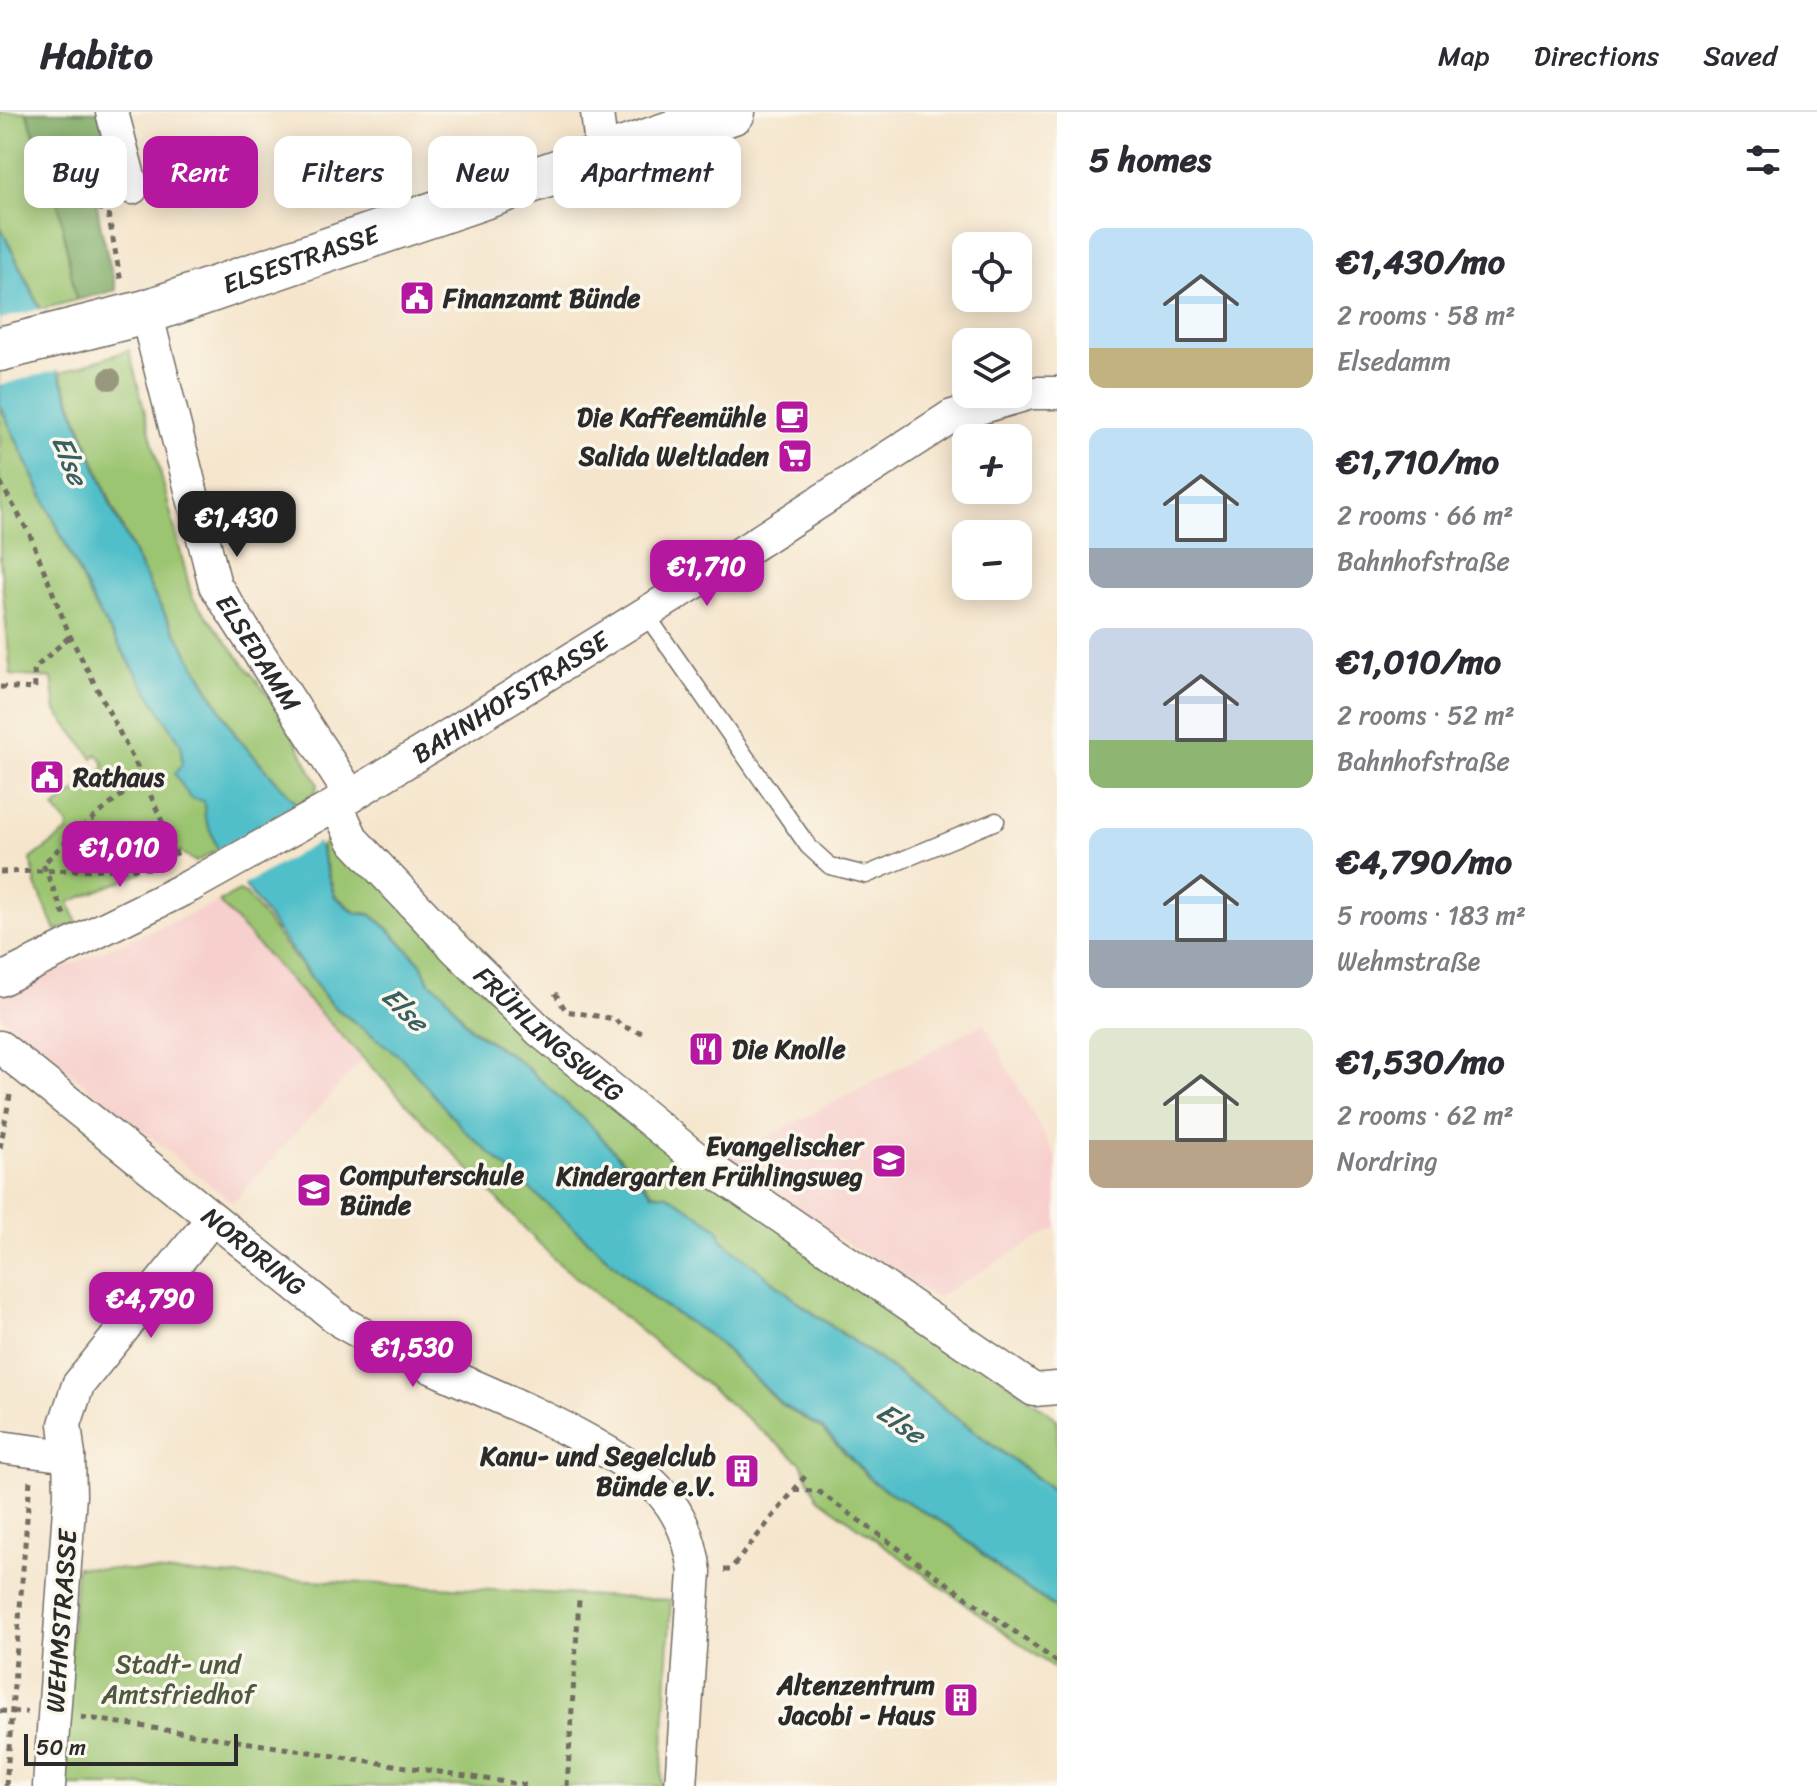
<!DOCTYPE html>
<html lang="en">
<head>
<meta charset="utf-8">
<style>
	body { margin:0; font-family:Sriracha,sans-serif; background:#f7f7f7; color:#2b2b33; height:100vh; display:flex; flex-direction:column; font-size:30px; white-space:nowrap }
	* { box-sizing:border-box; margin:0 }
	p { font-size:26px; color:#7c7c81 }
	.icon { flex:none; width:44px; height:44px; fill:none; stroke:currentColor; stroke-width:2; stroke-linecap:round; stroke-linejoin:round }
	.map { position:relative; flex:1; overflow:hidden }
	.panel { display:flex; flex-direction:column; background:#fff; width:760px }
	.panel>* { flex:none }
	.guide { position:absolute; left:24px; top:24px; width:760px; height:72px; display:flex; gap:16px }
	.tools { position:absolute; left:952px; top:120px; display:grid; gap:16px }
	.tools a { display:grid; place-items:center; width:80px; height:80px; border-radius:16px; background:#fff; box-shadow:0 4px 20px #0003; font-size:40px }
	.scale { position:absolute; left:24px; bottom:20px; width:214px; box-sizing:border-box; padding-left:8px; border:4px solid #2b2b2b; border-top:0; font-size:22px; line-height:28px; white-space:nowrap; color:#2b2b2b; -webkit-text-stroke:6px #fbf7ec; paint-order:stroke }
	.price { position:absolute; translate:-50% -68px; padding:0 18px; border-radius:16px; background:#b5179e; color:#fff; font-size:26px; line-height:52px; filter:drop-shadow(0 2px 4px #0008) }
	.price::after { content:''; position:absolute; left:50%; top:48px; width:24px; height:18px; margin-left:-12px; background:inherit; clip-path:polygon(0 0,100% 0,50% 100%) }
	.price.selected { background:#222; color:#fff }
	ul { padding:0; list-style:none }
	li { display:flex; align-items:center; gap:24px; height:200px; padding:0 32px }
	li span { display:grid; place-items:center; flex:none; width:224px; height:160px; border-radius:16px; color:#555 }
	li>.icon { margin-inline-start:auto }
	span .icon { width:96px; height:96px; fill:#fffc; stroke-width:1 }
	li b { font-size:34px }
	h2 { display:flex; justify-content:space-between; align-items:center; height:96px; padding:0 32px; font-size:34px }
	.pill { padding:0 28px; border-radius:16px; background:#fff; box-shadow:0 4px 20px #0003; font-size:28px; line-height:72px }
	.pill.selected { background:#b5179e; color:#fff }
	header { display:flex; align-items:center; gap:48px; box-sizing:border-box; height:112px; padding:0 40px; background:#fff; border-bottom:2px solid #e1e1e2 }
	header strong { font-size:38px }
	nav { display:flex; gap:44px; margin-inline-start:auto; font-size:28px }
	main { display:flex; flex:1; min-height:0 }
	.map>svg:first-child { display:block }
	.built { fill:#f7d0cd }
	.green { fill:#9cc571; stroke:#64784e; stroke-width:2 }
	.forest { fill:#7daa63; stroke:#546a47; stroke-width:2 }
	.water { fill:#51bfc9; stroke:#3e757a; stroke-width:2 }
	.pier { fill:#f5e5cc }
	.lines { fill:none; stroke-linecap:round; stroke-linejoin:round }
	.lane-casing { stroke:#726c63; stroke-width:19 }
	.street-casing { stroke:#726c63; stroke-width:35 }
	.secondary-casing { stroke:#726c63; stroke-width:47 }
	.path { stroke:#726c63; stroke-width:5; stroke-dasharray:6 6; stroke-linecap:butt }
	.lane { stroke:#fff; stroke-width:16 }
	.street { stroke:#fff; stroke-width:32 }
	.secondary { stroke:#fff; stroke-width:44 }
	.tree { fill:#99987f }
	.labels { text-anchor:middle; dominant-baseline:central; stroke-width:7; stroke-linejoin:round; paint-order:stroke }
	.street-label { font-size:26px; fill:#2b2b2b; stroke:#fbf7ec }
	.poi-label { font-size:26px; font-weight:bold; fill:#2b2b2b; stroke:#fbf7ec; text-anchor:end }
	.park-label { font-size:26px; fill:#4d5940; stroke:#fbf7ec }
	.water-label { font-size:28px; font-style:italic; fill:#385f62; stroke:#fbf7ec }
</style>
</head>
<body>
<header>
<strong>Habito</strong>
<nav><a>Map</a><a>Directions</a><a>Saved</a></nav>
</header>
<main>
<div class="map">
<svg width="1057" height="1674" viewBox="0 0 1057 1674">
	<rect width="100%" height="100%" fill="#fbf7ec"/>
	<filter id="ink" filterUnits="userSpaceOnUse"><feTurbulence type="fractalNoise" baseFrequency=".0125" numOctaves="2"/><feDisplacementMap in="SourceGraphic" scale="16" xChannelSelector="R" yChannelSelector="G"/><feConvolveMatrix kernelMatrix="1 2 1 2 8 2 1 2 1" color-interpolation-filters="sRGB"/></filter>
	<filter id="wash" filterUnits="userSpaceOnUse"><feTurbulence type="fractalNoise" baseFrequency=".006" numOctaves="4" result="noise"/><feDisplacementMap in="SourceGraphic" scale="32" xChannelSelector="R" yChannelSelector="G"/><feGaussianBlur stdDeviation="1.8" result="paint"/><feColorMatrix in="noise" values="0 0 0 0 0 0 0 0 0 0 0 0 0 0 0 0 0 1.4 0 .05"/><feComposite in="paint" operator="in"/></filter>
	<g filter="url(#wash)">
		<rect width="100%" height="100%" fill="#f5e5cc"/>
		<path class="built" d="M219,790l143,158 -129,143 -233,-187v-18l4,-5z
			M984,911l73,136v68l-121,71 -218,-135z"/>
		<path class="green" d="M0,0h26l33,94 17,94 -35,9 -41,-84z
			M129,238l63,247 89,115 37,72 -3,9 -18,11 -61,-69 -80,-137 -42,-88 -54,-137z
			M0,294l95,202 86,136 1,20 22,37 1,17 13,31 -22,13 -16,-10 -43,10 5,11 -73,29 8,21 -21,8 -20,-46 -5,-26 36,-27 1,-7 -14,-17 50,-39v-6l-7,-9 -4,4 -37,-47 -4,-33 -41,-3 -11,-115z
			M338,722l150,161 569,424v74l-177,-134 -76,-53 -82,-66 -4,-12 -19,-13 -32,-20 -14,-2 -60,-65 -73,-67 -49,-33 -28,-36 -14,-11 -8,-18 -32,-34 -18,-15 -16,-2 -20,-17 -13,-44v-6z
			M239,779l7,3 85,111 71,53 61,71 191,171 60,39 67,66 40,24 54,55 76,44 57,49 49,32v61l-240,-173 -16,-34 -246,-203 -249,-262 -87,-96z
			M76,1455l595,33 -10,186h-600z"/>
		<path class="forest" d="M27,0h74c8,29 -2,34 -5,61 -3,38 12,80 20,117l-40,10 -17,-94z"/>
		<path class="water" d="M0,115l40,82 19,65 54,137 43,88 79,136 62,69 24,47 13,45 21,17 16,2 17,14 33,35 7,17 15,11 27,37 49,32 74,67 59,66 15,1 32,20 19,13 4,12 82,67 75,53 178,134v114l-49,-32 -57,-49 -75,-43 -54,-56 -40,-24 -67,-65 -61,-40 -191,-170 -61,-71 -71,-54 -113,-155 -13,-31 -1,-17 -14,-3 -15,-24 7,-10 -1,-20 -85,-136 -96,-203z"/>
		<path class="pier" d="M44,196l18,61 -62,16v-66z
			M300,690l20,39 -80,46 -25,-36z"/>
	</g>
	<g filter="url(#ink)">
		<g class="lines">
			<defs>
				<path id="lane" d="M645,501l163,233 22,20 36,9 130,-54"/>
				<g id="street">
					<path d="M112,0l20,76"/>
					<path d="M597,0l5,44"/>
					<path id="s1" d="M146,200l69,273 136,211"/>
					<path id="s2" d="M336,692l17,36 102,108 85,83 161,131 333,228 23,-2"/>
					<path id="s3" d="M0,868l190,-94 161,-90 345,-214 256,-166 79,-23h26"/>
					<path id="s4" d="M0,935l343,276c79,46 168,74 247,119 22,13 47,26 65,44 24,23 36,54 40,86l-14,214"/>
					<path d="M0,1335l69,9 1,39 -21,291"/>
					<path d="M69,1344l-4,-32 13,-39 134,-166"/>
				</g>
				<g id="secondary">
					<path id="s5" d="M0,237l146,-37 587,-200"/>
				</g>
			</defs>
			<use href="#lane" class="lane-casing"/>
			<use href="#street" class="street-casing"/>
			<use href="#secondary" class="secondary-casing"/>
			<path class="path" d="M89,39l-4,22 8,32 13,7
				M106,90l15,80
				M0,370l30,53 40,101 73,142 36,82
				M0,575l35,2 -1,-20 36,-33
				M0,760l155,-4
				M64,803l-21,-51 32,-31 68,-55
				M555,881l11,18 49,8 6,7 22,7
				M0,1036l11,-58
				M794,1378l24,1 239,171
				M724,1458h6l77,-96
				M0,1599l27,1
				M81,1605l450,69
				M6,1674l24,-306
				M567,1674l12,-186"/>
			<use href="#lane" class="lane"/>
			<use href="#street" class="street"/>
			<use href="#secondary" class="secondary"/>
		</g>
		<circle class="tree" cx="110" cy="267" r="11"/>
	</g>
	<defs>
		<symbol id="civic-square" viewBox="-11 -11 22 22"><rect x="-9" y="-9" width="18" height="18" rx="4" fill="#b5179e" stroke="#fbf7ec"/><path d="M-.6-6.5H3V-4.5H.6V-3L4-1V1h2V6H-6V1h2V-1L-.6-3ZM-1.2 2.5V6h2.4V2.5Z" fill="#fff"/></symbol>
		<symbol id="cafe-square" viewBox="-11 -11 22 22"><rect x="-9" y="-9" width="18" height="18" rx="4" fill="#b5179e" stroke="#fbf7ec"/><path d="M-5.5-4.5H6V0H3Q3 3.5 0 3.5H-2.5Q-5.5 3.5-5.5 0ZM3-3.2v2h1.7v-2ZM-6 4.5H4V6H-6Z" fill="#fff"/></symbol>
		<symbol id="supermarket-square" viewBox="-11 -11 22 22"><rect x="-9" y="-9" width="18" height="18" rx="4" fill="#b5179e" stroke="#fbf7ec"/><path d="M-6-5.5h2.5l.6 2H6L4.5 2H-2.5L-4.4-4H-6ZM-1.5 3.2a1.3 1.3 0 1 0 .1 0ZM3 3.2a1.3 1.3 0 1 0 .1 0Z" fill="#fff"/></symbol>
		<symbol id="restaurant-square" viewBox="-11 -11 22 22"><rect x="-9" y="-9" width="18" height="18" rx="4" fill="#b5179e" stroke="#fbf7ec"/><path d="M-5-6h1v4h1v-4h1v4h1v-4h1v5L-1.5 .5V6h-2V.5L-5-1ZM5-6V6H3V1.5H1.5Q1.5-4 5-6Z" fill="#fff"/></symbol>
		<symbol id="school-square" viewBox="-11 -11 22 22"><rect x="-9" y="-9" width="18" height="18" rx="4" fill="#b5179e" stroke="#fbf7ec"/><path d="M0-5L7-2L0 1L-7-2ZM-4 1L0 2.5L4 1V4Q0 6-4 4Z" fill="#fff"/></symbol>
		<symbol id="building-square" viewBox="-11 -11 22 22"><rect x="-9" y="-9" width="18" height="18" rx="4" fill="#b5179e" stroke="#fbf7ec"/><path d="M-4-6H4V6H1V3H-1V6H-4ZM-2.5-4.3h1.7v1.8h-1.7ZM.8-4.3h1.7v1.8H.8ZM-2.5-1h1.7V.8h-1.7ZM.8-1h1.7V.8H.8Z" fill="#fff"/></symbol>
	</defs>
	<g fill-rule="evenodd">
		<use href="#civic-square" x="397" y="166" width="40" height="40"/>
		<use href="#cafe-square" x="772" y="285" width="40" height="40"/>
		<use href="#supermarket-square" x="775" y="324" width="40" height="40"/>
		<use href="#civic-square" x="27" y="645" width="40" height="40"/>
		<use href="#restaurant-square" x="686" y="917" width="40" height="40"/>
		<use href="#school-square" x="869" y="1029" width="40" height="40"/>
		<use href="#school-square" x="294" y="1058" width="40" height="40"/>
		<use href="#building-square" x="722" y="1339" width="40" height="40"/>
		<use href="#building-square" x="941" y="1568" width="40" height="40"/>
	</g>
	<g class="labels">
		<g class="street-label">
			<text stroke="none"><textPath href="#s5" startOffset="314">ELSESTRASSE</textPath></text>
			<text stroke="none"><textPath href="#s1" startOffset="362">ELSEDAMM</textPath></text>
			<text stroke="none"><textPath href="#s3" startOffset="584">BAHNHOFSTRASSE</textPath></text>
			<text stroke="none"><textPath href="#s2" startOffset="316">FRÜHLINGSWEG</textPath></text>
			<text stroke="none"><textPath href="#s4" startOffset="326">NORDRING</textPath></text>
			<text transform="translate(61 1509) rotate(-86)">WEHMSTRASSE</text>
		</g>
		<g class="poi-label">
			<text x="443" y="186" text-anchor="start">Finanzamt Bünde</text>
			<text x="766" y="305">Die Kaffeemühle</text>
			<text x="769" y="344">Salida Weltladen</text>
			<text x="73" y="665" text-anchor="start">Rathaus</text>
			<text x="732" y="937" text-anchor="start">Die Knolle</text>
			<text x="863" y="1034">Evangelischer<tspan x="863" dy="30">Kindergarten Frühlingsweg</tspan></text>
			<text x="340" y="1063" text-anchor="start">Computerschule<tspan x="340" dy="30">Bünde</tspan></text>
			<text x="716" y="1344">Kanu- und Segelclub<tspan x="716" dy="30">Bünde e.V.</tspan></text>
			<text x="935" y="1573">Altenzentrum<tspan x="935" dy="30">Jacobi - Haus</tspan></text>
		</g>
		<g class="park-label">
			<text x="178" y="1552">Stadt- und<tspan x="178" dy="30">Amtsfriedhof</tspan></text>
		</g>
		<g class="water-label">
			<text transform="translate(70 348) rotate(68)">Else</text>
			<text transform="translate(405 897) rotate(44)">Else</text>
			<text transform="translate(901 1311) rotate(35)">Else</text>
		</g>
	</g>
</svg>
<div class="tools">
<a><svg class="icon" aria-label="locate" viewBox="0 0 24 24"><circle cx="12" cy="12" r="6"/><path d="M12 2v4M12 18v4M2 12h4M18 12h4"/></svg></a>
<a><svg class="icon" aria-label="layers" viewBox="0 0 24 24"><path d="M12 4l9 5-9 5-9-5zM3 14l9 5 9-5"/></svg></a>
<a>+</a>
<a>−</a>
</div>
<div class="scale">50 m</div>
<b class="price selected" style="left:237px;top:447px">€1,430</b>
<b class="price" style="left:707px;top:496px">€1,710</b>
<b class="price" style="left:120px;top:777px">€1,010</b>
<b class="price" style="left:151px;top:1228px">€4,790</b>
<b class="price" style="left:413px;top:1277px">€1,530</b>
<div class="guide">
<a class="pill">Buy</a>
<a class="pill selected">Rent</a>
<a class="pill">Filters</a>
<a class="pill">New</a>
<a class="pill">Apartment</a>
</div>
</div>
<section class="panel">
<h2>5 homes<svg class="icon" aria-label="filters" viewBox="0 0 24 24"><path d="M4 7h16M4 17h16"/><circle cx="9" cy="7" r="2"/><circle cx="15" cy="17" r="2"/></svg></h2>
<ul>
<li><span style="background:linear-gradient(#bfe0f5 75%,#c2b280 0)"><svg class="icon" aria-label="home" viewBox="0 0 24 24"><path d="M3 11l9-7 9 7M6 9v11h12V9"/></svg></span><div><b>€1,430/mo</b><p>2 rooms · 58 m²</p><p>Elsedamm</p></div></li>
<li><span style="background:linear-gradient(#bfe0f5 75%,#9aa5b1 0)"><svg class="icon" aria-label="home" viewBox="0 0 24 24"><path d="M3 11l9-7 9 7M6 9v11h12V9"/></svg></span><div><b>€1,710/mo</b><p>2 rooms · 66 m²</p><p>Bahnhofstraße</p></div></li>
<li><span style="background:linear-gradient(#c9d6e8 70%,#8fb573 0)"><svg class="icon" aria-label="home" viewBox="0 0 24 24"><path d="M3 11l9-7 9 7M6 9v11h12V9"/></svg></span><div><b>€1,010/mo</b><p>2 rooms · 52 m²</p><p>Bahnhofstraße</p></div></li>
<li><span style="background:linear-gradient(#bfe0f5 70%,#9aa5b1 0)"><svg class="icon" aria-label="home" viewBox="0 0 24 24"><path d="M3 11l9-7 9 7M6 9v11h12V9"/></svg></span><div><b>€4,790/mo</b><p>5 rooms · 183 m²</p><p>Wehmstraße</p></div></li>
<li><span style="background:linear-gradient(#dfe7d0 70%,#b9a48a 0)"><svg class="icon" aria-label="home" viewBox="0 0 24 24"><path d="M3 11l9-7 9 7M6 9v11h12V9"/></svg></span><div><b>€1,530/mo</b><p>2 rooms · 62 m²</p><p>Nordring</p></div></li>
</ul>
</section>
</main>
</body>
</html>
